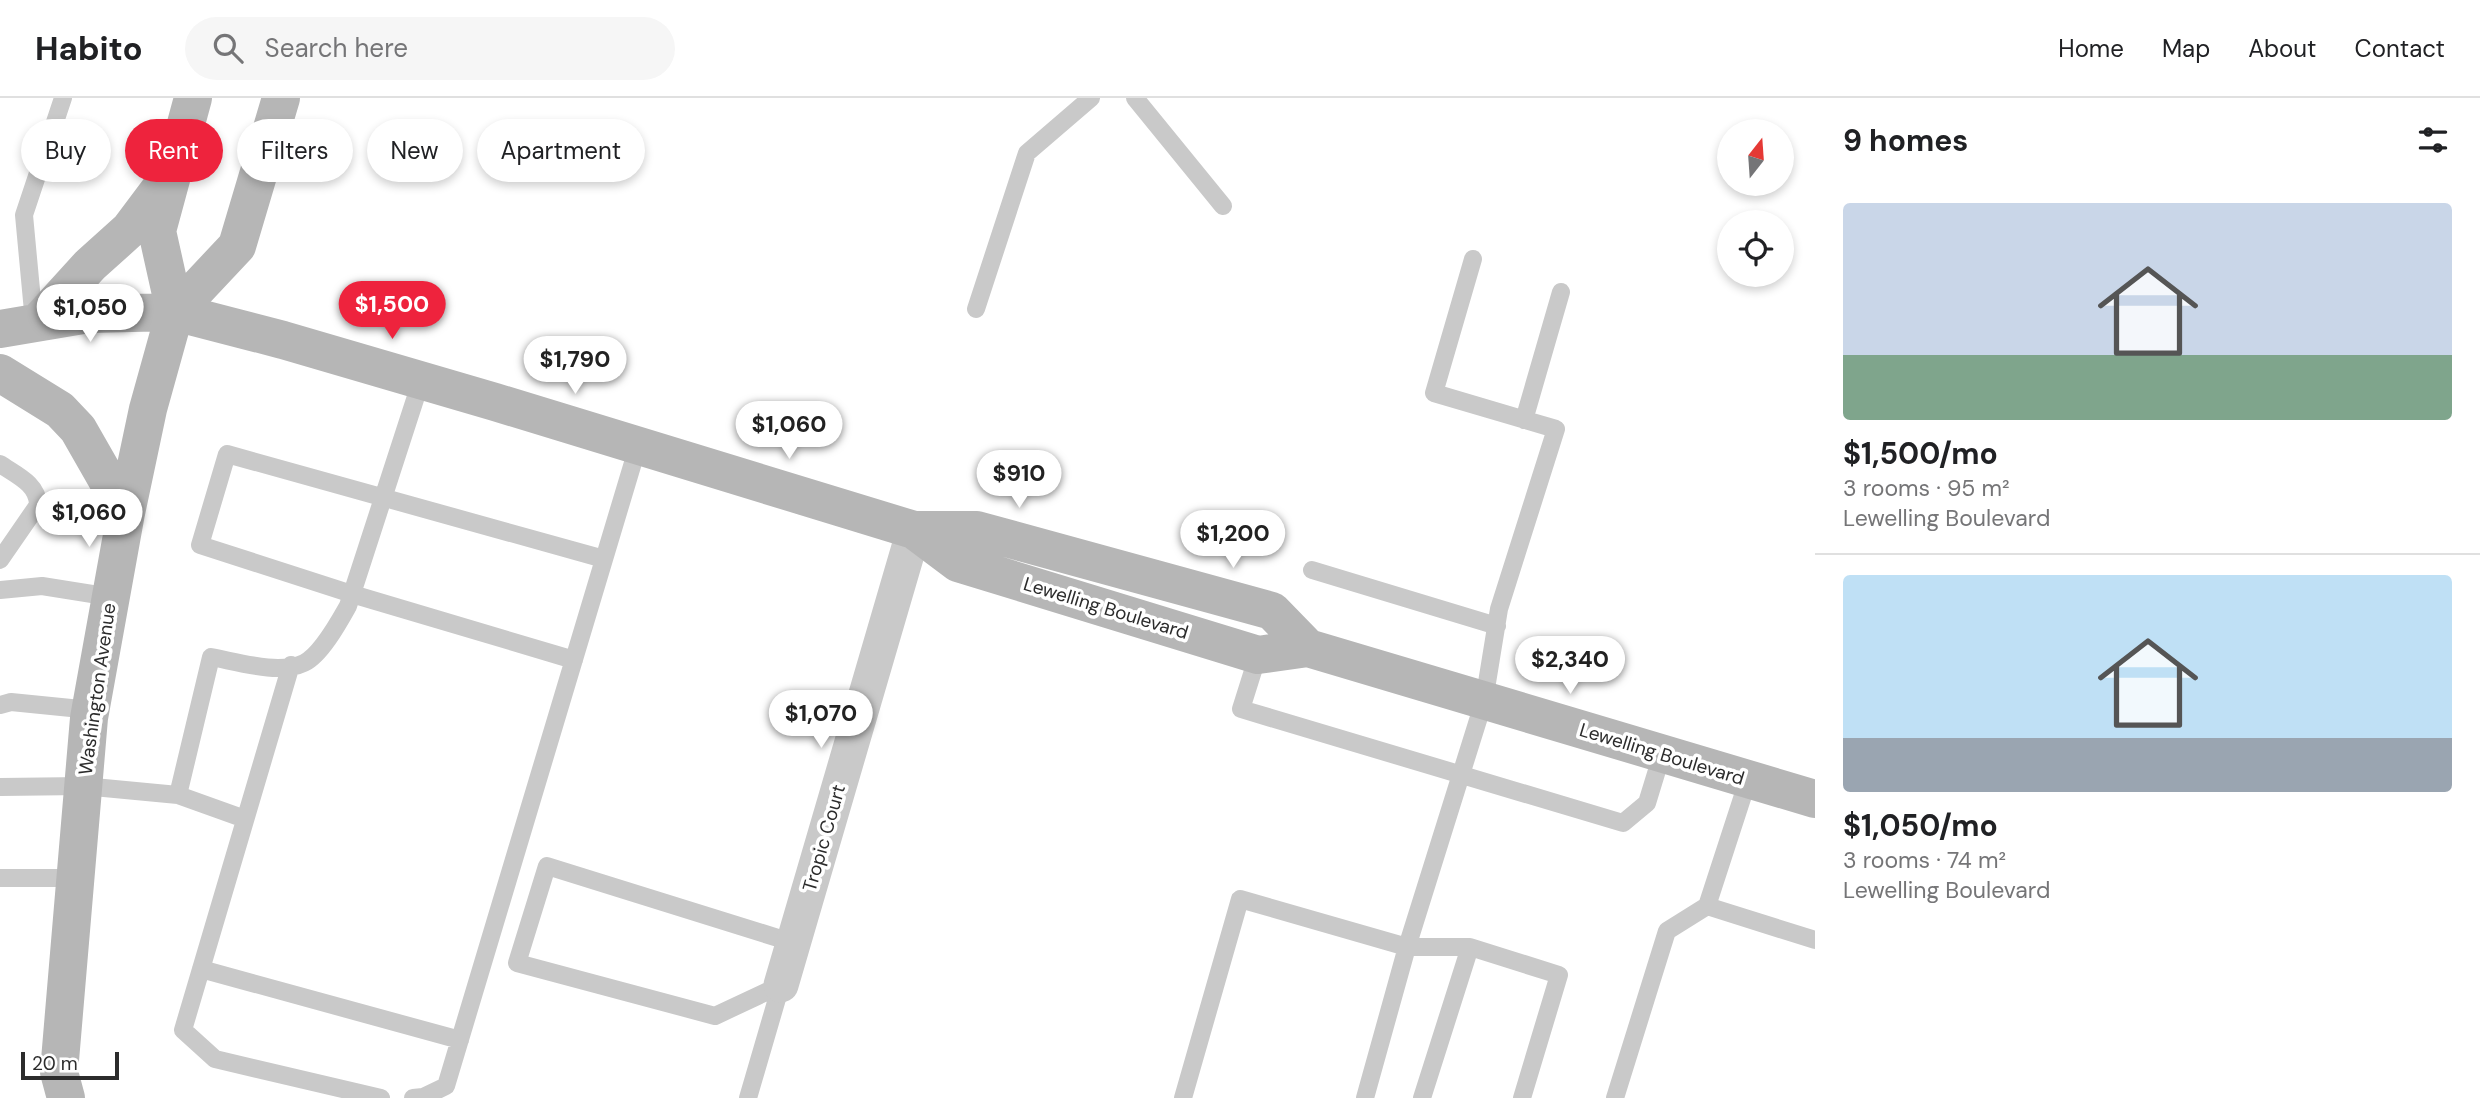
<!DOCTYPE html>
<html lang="en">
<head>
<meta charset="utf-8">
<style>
	body { margin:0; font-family:"DM Sans",sans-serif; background:#f6f6f6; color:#202124; height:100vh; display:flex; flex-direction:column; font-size:26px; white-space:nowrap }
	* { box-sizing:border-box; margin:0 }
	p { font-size:23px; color:#757577 }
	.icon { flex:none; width:38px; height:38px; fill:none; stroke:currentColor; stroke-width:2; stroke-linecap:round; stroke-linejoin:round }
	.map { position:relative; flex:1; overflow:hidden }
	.details { display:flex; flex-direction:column; background:#fff; width:665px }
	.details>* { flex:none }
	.guide { position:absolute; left:21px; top:21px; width:665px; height:63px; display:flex; gap:14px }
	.needle { width:46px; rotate:17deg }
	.fabs { position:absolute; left:1717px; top:21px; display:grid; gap:14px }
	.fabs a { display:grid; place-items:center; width:77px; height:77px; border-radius:50%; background:#fff; box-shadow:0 4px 10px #0003; font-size:35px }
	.scale { position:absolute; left:21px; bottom:18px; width:98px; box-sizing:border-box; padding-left:7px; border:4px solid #2c2c2c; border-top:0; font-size:19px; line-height:24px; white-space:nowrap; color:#2c2c2c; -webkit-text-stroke:5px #fff; paint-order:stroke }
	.price { position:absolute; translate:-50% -60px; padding:0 16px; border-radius:24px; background:#fff; color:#222; font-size:23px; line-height:46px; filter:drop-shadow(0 2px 4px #0008) }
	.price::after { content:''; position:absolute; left:50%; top:42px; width:21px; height:16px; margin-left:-10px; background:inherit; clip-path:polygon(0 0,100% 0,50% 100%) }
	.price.on { background:#ee233d; color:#fff }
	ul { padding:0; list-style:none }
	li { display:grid; align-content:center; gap:14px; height:371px; padding:0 28px }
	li+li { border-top:2px solid #e0e0e0 }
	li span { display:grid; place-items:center; height:217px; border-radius:7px; color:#555 }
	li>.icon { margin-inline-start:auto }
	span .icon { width:126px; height:126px; fill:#fffc; stroke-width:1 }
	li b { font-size:30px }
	h2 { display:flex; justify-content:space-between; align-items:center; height:84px; padding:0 28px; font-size:30px }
	.chip { padding:0 24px; border-radius:32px; background:#fff; box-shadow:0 4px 10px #0003; font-size:24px; line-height:63px }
	.chip.on { background:#ee233d; color:#fff }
	header { display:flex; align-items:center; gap:42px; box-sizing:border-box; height:98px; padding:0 35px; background:#fff; border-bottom:2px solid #e0e0e0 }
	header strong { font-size:33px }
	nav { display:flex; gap:38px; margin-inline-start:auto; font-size:24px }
	.search { width:490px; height:63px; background:#f6f6f6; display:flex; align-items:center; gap:18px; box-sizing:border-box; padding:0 24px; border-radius:38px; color:#757577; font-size:26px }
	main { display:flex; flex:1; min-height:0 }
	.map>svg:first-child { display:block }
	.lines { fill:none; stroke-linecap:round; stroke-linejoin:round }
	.service { stroke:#c9c9c9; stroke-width:18 }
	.minor { stroke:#c9c9c9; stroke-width:35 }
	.secondary { stroke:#b6b6b6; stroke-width:38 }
	.labels { text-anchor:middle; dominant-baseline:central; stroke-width:7; stroke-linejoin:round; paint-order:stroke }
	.street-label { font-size:19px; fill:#2c2c2c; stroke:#fff }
</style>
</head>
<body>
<header>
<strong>Habito</strong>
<div class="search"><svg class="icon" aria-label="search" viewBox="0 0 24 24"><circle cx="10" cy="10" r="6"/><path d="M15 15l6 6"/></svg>Search here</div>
<nav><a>Home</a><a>Map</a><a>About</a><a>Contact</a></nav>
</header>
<main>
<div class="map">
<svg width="1815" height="1000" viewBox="0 0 1815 1000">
	<rect width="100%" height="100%" fill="#fff"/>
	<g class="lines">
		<path class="service" d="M1135,0l88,108
			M976,211l51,-156 64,-55
			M34,224l-10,-107 39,-117
			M1524,322l37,-128
			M0,366c16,11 38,20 38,41l-38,55
			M1312,472l185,56
			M0,492l42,-4 69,11
			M1258,557l-17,54 382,114 24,-20 15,-49
			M574,562l-222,-66 -152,-49 27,-91 377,105
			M291,567l-108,365 32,29 166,39
			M0,607l11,-3 80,8
			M0,689l83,-1 95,9 67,24
			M178,697l33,-138c27,5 68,18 93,6 17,-8 35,-41 44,-57l73,-225
			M0,780h76
			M1707,808l108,34
			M201,871l259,71
			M781,887l-66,31 -198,-53 30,-97 247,77
			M413,1000l10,-1 23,-11 192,-640
			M748,1000l33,-113
			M1183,1000l57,-199 167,48h63l89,28 -37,123
			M1365,1000l42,-151 77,-246 15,-92 57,-180 -122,-36 39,-134
			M1422,1000l48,-151
			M1615,1000l52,-167 40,-25 41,-126"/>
		<path class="minor" d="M781,887l133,-455"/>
		<path class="secondary" d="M175,214l62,-66 44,-148
			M39,223l51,-56 40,-36 33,-44
			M0,231l89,-15 86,-2 108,28 212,62 419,128h63l295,81 36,37
			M0,275l60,37 18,19 48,84
			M914,432l44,33 300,92 50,-7 507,151
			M66,1000l-7,-26 30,-354 37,-205 22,-104 27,-97 -18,-81 36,-133"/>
	</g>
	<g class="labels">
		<g class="street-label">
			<text transform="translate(1106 510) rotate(17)">Lewelling Boulevard</text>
			<text transform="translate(97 591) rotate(-82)">Washington Avenue</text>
			<text transform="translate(1662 656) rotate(17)">Lewelling Boulevard</text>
			<text transform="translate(824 740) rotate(-74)">Tropic Court</text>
		</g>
	</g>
</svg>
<div class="fabs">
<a><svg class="needle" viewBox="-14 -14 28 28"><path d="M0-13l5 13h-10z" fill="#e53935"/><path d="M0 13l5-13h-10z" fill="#757577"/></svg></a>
<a><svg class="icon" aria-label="locate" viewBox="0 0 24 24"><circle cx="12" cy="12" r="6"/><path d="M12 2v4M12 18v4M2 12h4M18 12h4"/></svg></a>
</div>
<div class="scale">20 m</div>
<b class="price on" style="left:392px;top:243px">$1,500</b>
<b class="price" style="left:90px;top:246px">$1,050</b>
<b class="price" style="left:575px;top:298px">$1,790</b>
<b class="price" style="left:789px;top:363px">$1,060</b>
<b class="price" style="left:1019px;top:412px">$910</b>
<b class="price" style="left:89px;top:451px">$1,060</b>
<b class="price" style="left:1233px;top:472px">$1,200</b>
<b class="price" style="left:1570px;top:598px">$2,340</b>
<b class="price" style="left:821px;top:652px">$1,070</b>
<div class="guide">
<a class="chip">Buy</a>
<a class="chip on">Rent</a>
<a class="chip">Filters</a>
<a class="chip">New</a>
<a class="chip">Apartment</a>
</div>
</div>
<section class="details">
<h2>9 homes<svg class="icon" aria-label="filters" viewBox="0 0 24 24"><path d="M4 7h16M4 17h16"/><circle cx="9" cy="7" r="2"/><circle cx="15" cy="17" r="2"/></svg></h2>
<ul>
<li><span style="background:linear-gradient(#c9d6e8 70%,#7fa58c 0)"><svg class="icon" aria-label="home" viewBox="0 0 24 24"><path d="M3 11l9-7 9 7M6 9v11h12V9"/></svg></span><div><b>$1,500/mo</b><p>3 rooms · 95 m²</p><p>Lewelling Boulevard</p></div></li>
<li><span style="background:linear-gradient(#bfe0f5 75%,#9aa5b1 0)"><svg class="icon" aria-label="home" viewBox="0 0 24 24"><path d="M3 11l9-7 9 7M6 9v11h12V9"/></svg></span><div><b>$1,050/mo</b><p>3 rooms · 74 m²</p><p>Lewelling Boulevard</p></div></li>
</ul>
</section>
</main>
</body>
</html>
